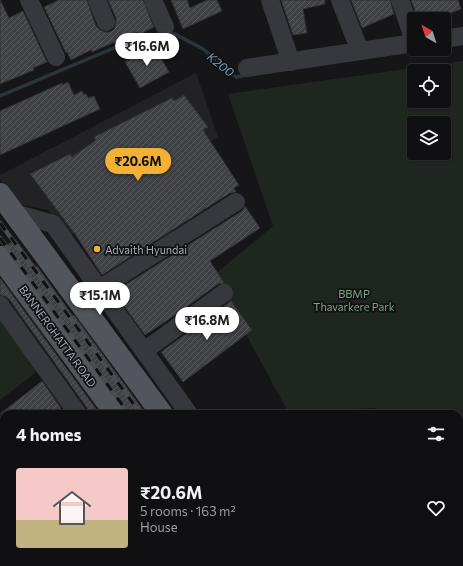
<!DOCTYPE html>
<html lang="en">
<head>
<meta charset="utf-8">
<style>
	body { margin:0; font-family:Commissioner,sans-serif; background:#19191b; color:#f1f3f6; height:100vh; display:flex; flex-direction:column; font-size:15px; white-space:nowrap }
	* { box-sizing:border-box; margin:0 }
	p { font-size:13px; color:#9c9d9f }
	.icon { flex:none; width:22px; height:22px; fill:none; stroke:currentColor; stroke-width:2; stroke-linecap:round; stroke-linejoin:round }
	.map { position:relative; flex:1; overflow:hidden }
	.sheet { position:absolute; left:0px; top:410px; width:463px; height:156px; display:flex; flex-direction:column; background:#101012; border-radius:12px 12px 0 0; box-shadow:0 1px 3px #0004,0 0 0 1px #303032 }
	.sheet>* { flex:none }
	.needle { width:26px; rotate:321deg }
	.controls { position:absolute; left:407px; top:12px; display:grid; gap:8px }
	.controls a { display:grid; place-items:center; width:44px; height:44px; border-radius:4px; background:#101012; box-shadow:0 1px 3px #0004,0 0 0 1px #303032; font-size:20px }
	.price { position:absolute; translate:-50% -34px; padding:0 9px; border-radius:14px; background:#fff; color:#222; font-size:13px; line-height:26px; filter:drop-shadow(0 1px 2px #0008) }
	.price::after { content:''; position:absolute; left:50%; top:24px; width:12px; height:9px; margin-left:-6px; background:inherit; clip-path:polygon(0 0,100% 0,50% 100%) }
	.price.current { background:#f2b134; color:#111 }
	ul { padding:0; list-style:none }
	li { display:flex; align-items:center; gap:12px; height:100px; padding:0 16px }
	li span { display:grid; place-items:center; flex:none; width:112px; height:80px; border-radius:4px; color:#555 }
	li>.icon { margin-inline-start:auto }
	span .icon { width:48px; height:48px; fill:#fffc; stroke-width:1 }
	li b { font-size:17px }
	h2 { display:flex; justify-content:space-between; align-items:center; height:48px; padding:0 16px; font-size:17px }
	.map>svg:first-child { display:block }
	.built { fill:#222225 }
	.green { fill:#1e261f; fill-rule:evenodd }
	.lines { fill:none; stroke-linecap:round; stroke-linejoin:round }
	.stream { stroke:#2c353c; stroke-width:3.5 }
	.building { fill:url(#building-hatch); stroke:#303034 }
	.minor { stroke:#37383d; stroke-width:18 }
	.major { stroke:#53555c; stroke-width:22 }
	.rail-casing { stroke:#4a4c52; stroke-width:4.5 }
	.rail { stroke:#111113; stroke-width:3; stroke-dasharray:9; stroke-linecap:butt }
	.poi-dot { fill:#f2b134; stroke:#111113; stroke-width:1.5 }
	.labels { text-anchor:middle; dominant-baseline:central; stroke-width:3.5; stroke-linejoin:round; paint-order:stroke }
	.poi-label { font-size:11px; fill:#a8adb8; stroke:#111113; text-anchor:start }
	.park-label { font-size:11px; fill:#7fa381; stroke:#111113 }
	.street-label { font-size:11px; fill:#a8adb8; stroke:#111113 }
	.water-label { font-size:12px; font-style:italic; fill:#7f9bb3; stroke:#111113 }
</style>
</head>
<body>
<div class="map">
<svg width="463" height="566" viewBox="0 0 463 566">
	<defs>
		<pattern id="building-hatch" width="6" height="6" patternUnits="userSpaceOnUse"><rect width="6" height="6" fill="#404145"/><path d="M-1 1l2-2M0 6l6-6M5 7l2-2" fill="none" stroke="#595a5e"/></pattern>
	</defs>
	<rect width="100%" height="100%" fill="#161618"/>
	<path class="built" d="M196,73l22,64 -149,100 -21,-27 -30,-6 -18,-24v-5z"/>
	<path class="green" d="M463,61v450l-4,-4v-93h-78l-6,-6 -87,4 -74,-137 59,-49 -45,-132zM414,71h30v30h-30zM414,123h30v30h-30z
		M0,316l40,53 -40,31z"/>
	<g class="lines">
		<path class="stream" d="M413,52l20,-3
			M0,96l145,-61 30,-1 28,15 33,28 11,-2"/>
	</g>
	<path class="building" d="M0,0l9,18 14,-7 24,51 -14,6 1,2 -12,5 -22,9z
		M59,0h28l9,26 4,4 5,2h5l4,-3 2,-6v-5l-8,-18h35l11,27 -15,8 -2,-3 -45,20 -1,-2 -20,10 -4,-8 -1,1 -22,-46z
		M171,0h16l3,8 17,-8h10l5,11 -39,18z
		M281,0h44v4l-22,5 4,24 -14,2z
		M351,0h39l4,14 -32,14z
		M411,0h47l3,9 -20,8 -2,-5 -21,7z
		M154,46l15,26 -29,16 -15,-26z
		M68,82l6,13 8,-4 2,4 2,-1 2,4 6,-2 6,13 -100,46v-44l62,-28 1,2z
		M184,95l24,32 -5,3 36,55 -5,3 2,4 -6,1 -128,82 -27,-41 -45,-60 40,-20 2,3 24,-17 -2,-3 78,-39 2,3z
		M245,206l15,22 -50,33 14,22 -6,1 -40,29 -33,22 -31,-43 128,-81z
		M15,239l21,28 1,-1 36,50 1,-1 72,99h-18l-2,-7 -116,-157 -4,-4z
		M0,278l100,136h-12l-1,-6 -78,-109 -4,-3 -5,-1z
		M231,301l21,29 -69,52 -22,-30z
		M42,381l19,27 -8,6h-53z"/>
	<g class="lines">
		<path class="minor" d="M29,0l27,57
			M97,0l9,22
			M153,0l12,27
			M270,0l21,62
			M340,0l20,51
			M400,0l14,40
			M444,39l19,-3
			M247,68l167,-25
			M14,213l39,11 136,190
			M99,289l137,-87
			M0,305l78,109
			M144,351l80,-58
			M0,503l4,-3
			M31,566l5,-4"/>
		<path class="major" d="M0,194l162,220
			M0,257l116,157
			M231,562l4,4
			M271,562l3,4
			M162,566l5,-4
			M190,566l5,-4"/>
		<defs>
			<path id="rail" d="M0,223l141,191
				M0,238l129,176
				M245,562l3,4
				M257,562l4,4"/>
		</defs>
		<use href="#rail" class="rail-casing"/>
		<use href="#rail" class="rail"/>
	</g>
	<circle class="poi-dot" cx="97" cy="249" r="4"/>
	<g class="labels">
		<g class="poi-label">
			<text x="105" y="249">Advaith Hyundai</text>
		</g>
		<g class="park-label">
			<text x="354" y="293">BBMP<tspan x="354" dy="13">Thavarkere Park</tspan></text>
		</g>
		<g class="street-label">
			<text transform="translate(58 336) rotate(54)">BANNERGHATTA ROAD</text>
		</g>
		<g class="water-label">
			<text transform="translate(221 64) rotate(38)">K200</text>
		</g>
	</g>
</svg>
<div class="controls">
<a><svg class="needle" viewBox="-14 -14 28 28"><path d="M0-13l5 13h-10z" fill="#e53935"/><path d="M0 13l5-13h-10z" fill="#9c9d9f"/></svg></a>
<a><svg class="icon" aria-label="locate" viewBox="0 0 24 24"><circle cx="12" cy="12" r="6"/><path d="M12 2v4M12 18v4M2 12h4M18 12h4"/></svg></a>
<a><svg class="icon" aria-label="layers" viewBox="0 0 24 24"><path d="M12 4l9 5-9 5-9-5zM3 14l9 5 9-5"/></svg></a>
</div>
<b class="price" style="left:147px;top:67px">₹16.6M</b>
<b class="price current" style="left:138px;top:182px">₹20.6M</b>
<b class="price" style="left:100px;top:316px">₹15.1M</b>
<b class="price" style="left:207px;top:341px">₹16.8M</b>
<section class="sheet">
<h2>4 homes<svg class="icon" aria-label="filters" viewBox="0 0 24 24"><path d="M4 7h16M4 17h16"/><circle cx="9" cy="7" r="2"/><circle cx="15" cy="17" r="2"/></svg></h2>
<ul>
<li><span style="background:linear-gradient(#f6c9c9 65%,#c2b280 0)"><svg class="icon" aria-label="home" viewBox="0 0 24 24"><path d="M3 11l9-7 9 7M6 9v11h12V9"/></svg></span><div><b>₹20.6M</b><p>5 rooms · 163 m²</p><p>House</p></div><svg class="icon" aria-label="heart" viewBox="0 0 24 24"><path d="M12 20l-8-8c-3-5 5-10 8-4 3-6 11-1 8 4z"/></svg></li>
</ul>
</section>
</div>
</body>
</html>
